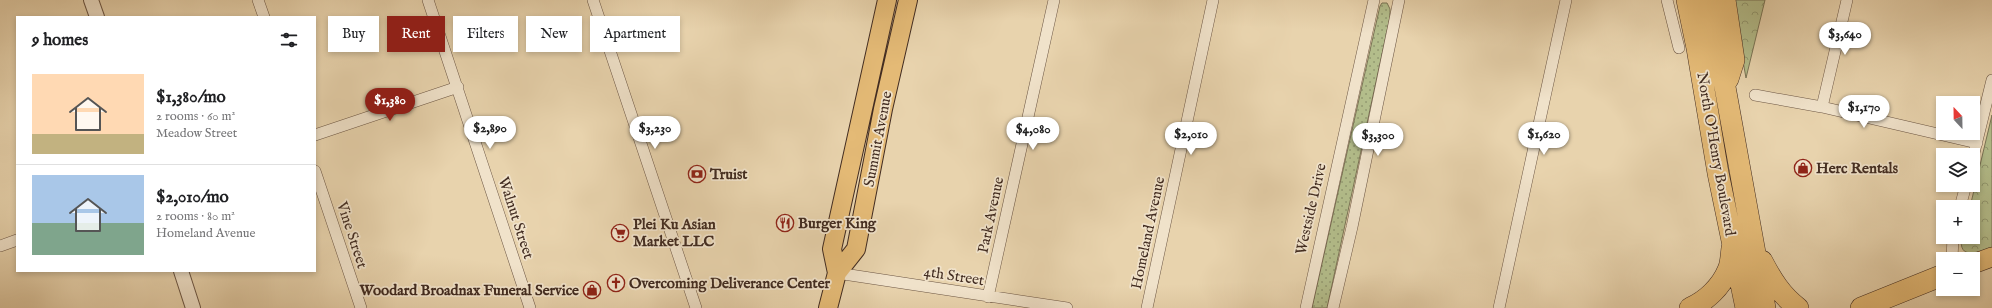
<!DOCTYPE html>
<html lang="en">
<head>
<meta charset="utf-8">
<style>
	body { margin:0; font-family:"IM FELL English",serif; background:#f2f2f2; color:#202124; height:100vh; display:flex; flex-direction:column; font-size:15px; white-space:nowrap }
	* { box-sizing:border-box; margin:0 }
	p { font-size:13px; color:#757577 }
	.icon { flex:none; width:22px; height:22px; fill:none; stroke:currentColor; stroke-width:2; stroke-linecap:round; stroke-linejoin:round }
	.map { position:relative; flex:1; overflow:hidden }
	.panel { position:absolute; left:16px; top:16px; width:300px; height:256px; display:flex; flex-direction:column; background:#fff; border-radius:0px; box-shadow:0 2px 6px #0003 }
	.panel>* { flex:none }
	.guide { position:absolute; left:328px; top:16px; width:380px; height:36px; display:flex; gap:8px }
	.needle { width:26px; rotate:338deg }
	.tools { position:absolute; left:1936px; top:96px; display:grid; gap:8px }
	.tools a { display:grid; place-items:center; width:44px; height:44px; border-radius:0px; background:#fff; box-shadow:0 2px 6px #0003; font-size:20px }
	.price { position:absolute; translate:-50% -34px; padding:0 9px; border-radius:14px; background:#fff; color:#222; font-size:13px; line-height:26px; filter:drop-shadow(0 1px 2px #0008) }
	.price::after { content:''; position:absolute; left:50%; top:24px; width:12px; height:9px; margin-left:-6px; background:inherit; clip-path:polygon(0 0,100% 0,50% 100%) }
	.price.current { background:#8f2418; color:#fff }
	ul { padding:0; list-style:none }
	li { display:flex; align-items:center; gap:12px; height:100px; padding:0 16px }
	li+li { border-top:1px solid #e0e0e0 }
	li span { display:grid; place-items:center; flex:none; width:112px; height:80px; border-radius:0px; color:#555 }
	li>.icon { margin-inline-start:auto }
	span .icon { width:48px; height:48px; fill:#fffc; stroke-width:1 }
	li b { font-size:17px }
	h2 { display:flex; justify-content:space-between; align-items:center; height:48px; padding:0 16px; font-size:17px }
	.tag { padding:0 14px; border-radius:0px; background:#fff; box-shadow:0 2px 6px #0003; font-size:14px; line-height:36px }
	.tag.current { background:#8f2418; color:#fff }
	.map>svg:first-child { display:block }
	.grass { fill:url(#grass-dots); stroke:#7a7456 }
	.forest { fill:url(#forest-crowns); stroke:#7a7456 }
	.lines { fill:none; stroke-linecap:round; stroke-linejoin:round }
	.minor-casing { stroke:#6c5644; stroke-width:12 }
	.tertiary-casing { stroke:#6c5644; stroke-width:16 }
	.primary-casing { stroke:#422c21; stroke-width:20 }
	.trunk-casing { stroke:#422c21; stroke-width:20 }
	.motorway-casing { stroke:#422c21; stroke-width:22 }
	.minor { stroke:#f0e2ca; stroke-width:11 }
	.tertiary { stroke:#f0e2ca; stroke-width:14 }
	.primary { stroke:#e4ba76; stroke-width:18 }
	.trunk { stroke:#e4ba76; stroke-width:19 }
	.motorway { stroke:#e4ba76; stroke-width:21 }
	.labels { text-anchor:middle; dominant-baseline:central; stroke-width:3.5; stroke-linejoin:round; paint-order:stroke }
	.street-label { font-size:15px; fill:#422c21; stroke:#f0e2ca }
	.poi-label { font-size:15px; font-weight:bold; fill:#422c21; stroke:#f0e2ca; text-anchor:start }
</style>
</head>
<body>
<div class="map">
<svg width="1992" height="308" viewBox="0 0 1992 308">
	<defs>
		<pattern id="grass-dots" width="8" height="8" patternUnits="userSpaceOnUse"><rect width="8" height="8" fill="#b3bd8b"/><path d="M2 2h.1M6 6h.1" fill="none" stroke="#939a71" stroke-width="1.8" stroke-linecap="round"/></pattern>
		<pattern id="forest-crowns" width="20" height="18" patternUnits="userSpaceOnUse"><rect width="20" height="18" fill="#b3bd8b"/><path d="M2 6a3 3 0 1 1 6 0M12 15a3 3 0 1 1 6 0" fill="none" stroke="#939a71"/></pattern>
	</defs>
	<rect width="100%" height="100%" fill="#e8d3ad"/>
	<filter id="stains"><feTurbulence type="fractalNoise" baseFrequency=".005" numOctaves="4"/><feColorMatrix values="0 0 0 0 .2 0 0 0 0 .09 0 0 0 0 .02 0 0 0 .5 -.17"/></filter>
	<radialGradient id="worn" r=".72"><stop offset=".6" stop-color="#630" stop-opacity="0"/><stop offset="1" stop-color="#630" stop-opacity=".3"/></radialGradient>
	<path class="grass" d="M1382,3h5l3,6v8l-63,291h-15l68,-302z"/>
	<path class="forest" d="M1732,0h33l-19,78z
		M1992,115v132c-12,5 -35,14 -30,-10h11v-30h-3z"/>
	<g class="lines">
		<defs>
			<path id="minor" d="M258,0l6,17
				M428,0l102,308
				M593,0l103,308
				M1667,0l12,48
				M1755,95l67,12 155,36
				M1822,107l25,-107
				M315,135l143,-48
				M1973,157l19,-77
				M315,171l46,137
				M1960,207l6,-22
				M0,246l17,-6
				M1952,259l1,-22
				M837,273l230,35
				M988,297l66,-297
				M1147,308l66,-308
				M1306,308l68,-308
				M1333,308l19,-81 47,-227
				M1499,308l67,-308"/>
			<path id="tertiary" d="M91,0l6,17
				M181,271l12,37"/>
			<path id="primary" d="M837,273l-5,-24 55,-249
				M828,308l9,-35 19,-24 27,-140 25,-109"/>
			<path id="trunk" d="M1973,264l19,-7"/>
			<path id="motorway" d="M1687,0l10,48 21,125 28,135
				M1707,0l18,87 40,221
				M1725,0l9,60 -6,19
				M1762,261c10,19 19,34 36,47
				M1690,308c16,-7 31,-21 38,-38 3,-6 3,-15 4,-22
				M1861,308l82,-33"/>
		</defs>
		<use href="#minor" class="minor-casing"/>
		<use href="#tertiary" class="tertiary-casing"/>
		<use href="#primary" class="primary-casing"/>
		<use href="#trunk" class="trunk-casing"/>
		<use href="#motorway" class="motorway-casing"/>
		<use href="#minor" class="minor"/>
		<use href="#tertiary" class="tertiary"/>
		<use href="#primary" class="primary"/>
		<use href="#trunk" class="trunk"/>
		<use href="#motorway" class="motorway"/>
	</g>
	<defs>
		<symbol id="shop-ring" viewBox="-11 -11 22 22"><circle r="9.5" fill="#f0e2ca" stroke="#8f2418" stroke-width="1.5"/><path d="M-5-2.5h2.3a2.7 3.5 0 0 1 5.4 0H5L5.5 6h-11ZM-1.5-2.5h3a1.5 2.3 0 0 0-3 0Z" fill="#8f2418"/></symbol>
		<symbol id="bank-ring" viewBox="-11 -11 22 22"><circle r="9.5" fill="#f0e2ca" stroke="#8f2418" stroke-width="1.5"/><path d="M-6-4H6V4H-6ZM0-2.3a2.3 2.3 0 1 0 0 4.6a2.3 2.3 0 1 0 0-4.6Z" fill="#8f2418"/></symbol>
		<symbol id="restaurant-ring" viewBox="-11 -11 22 22"><circle r="9.5" fill="#f0e2ca" stroke="#8f2418" stroke-width="1.5"/><path d="M-5-6h1v4h1v-4h1v4h1v-4h1v5L-1.5 .5V6h-2V.5L-5-1ZM5-6V6H3V1.5H1.5Q1.5-4 5-6Z" fill="#8f2418"/></symbol>
		<symbol id="supermarket-ring" viewBox="-11 -11 22 22"><circle r="9.5" fill="#f0e2ca" stroke="#8f2418" stroke-width="1.5"/><path d="M-6-5.5h2.5l.6 2H6L4.5 2H-2.5L-4.4-4H-6ZM-1.5 3.2a1.3 1.3 0 1 0 .1 0ZM3 3.2a1.3 1.3 0 1 0 .1 0Z" fill="#8f2418"/></symbol>
		<symbol id="church-ring" viewBox="-11 -11 22 22"><circle r="9.5" fill="#f0e2ca" stroke="#8f2418" stroke-width="1.5"/><path d="M-1.2-6h2.4v3.5h3.3v2.4h-3.3V6h-2.4V-.1h-3.3v-2.4h3.3Z" fill="#8f2418"/></symbol>
	</defs>
	<g fill-rule="evenodd">
		<use href="#shop-ring" x="1793" y="158" width="20" height="20"/>
		<use href="#bank-ring" x="687" y="164" width="20" height="20"/>
		<use href="#restaurant-ring" x="775" y="213" width="20" height="20"/>
		<use href="#supermarket-ring" x="610" y="223" width="20" height="20"/>
		<use href="#church-ring" x="606" y="273" width="20" height="20"/>
		<use href="#shop-ring" x="582" y="280" width="20" height="20"/>
	</g>
	<g class="labels">
		<g class="street-label">
			<text transform="translate(878 139) rotate(-79)">Summit Avenue</text>
			<text transform="translate(1716 154) rotate(80)">North O'Henry Boulevard</text>
			<text transform="translate(1311 209) rotate(-77)">Westside Drive</text>
			<text transform="translate(991 215) rotate(-78)">Park Avenue</text>
			<text transform="translate(516 218) rotate(72)">Walnut Street</text>
			<text transform="translate(1148 233) rotate(-78)">Homeland Avenue</text>
			<text transform="translate(352 235) rotate(72)">Vine Street</text>
			<text transform="translate(954 276) rotate(9)">4th Street</text>
		</g>
		<g class="poi-label">
			<text x="1816" y="168">Herc Rentals</text>
			<text x="710" y="174">Truist</text>
			<text x="798" y="223">Burger King</text>
			<text x="633" y="224">Plei Ku Asian<tspan x="633" dy="17">Market LLC</tspan></text>
			<text x="629" y="283">Overcoming Deliverance Center</text>
			<text x="579" y="290" text-anchor="end">Woodard Broadnax Funeral Service</text>
		</g>
	</g>
	<rect width="100%" height="100%" filter="url(#stains)"/>
	<rect width="100%" height="100%" fill="url(#worn)"/>
</svg>
<div class="tools">
<a><svg class="needle" viewBox="-14 -14 28 28"><path d="M0-13l5 13h-10z" fill="#e53935"/><path d="M0 13l5-13h-10z" fill="#757577"/></svg></a>
<a><svg class="icon" aria-label="layers" viewBox="0 0 24 24"><path d="M12 4l9 5-9 5-9-5zM3 14l9 5 9-5"/></svg></a>
<a>+</a>
<a>−</a>
</div>
<b class="price" style="left:1845px;top:56px">$3,640</b>
<b class="price current" style="left:390px;top:122px">$1,380</b>
<b class="price" style="left:1864px;top:129px">$1,170</b>
<b class="price" style="left:490px;top:150px">$2,890</b>
<b class="price" style="left:655px;top:150px">$3,230</b>
<b class="price" style="left:1033px;top:151px">$4,080</b>
<b class="price" style="left:1191px;top:156px">$2,010</b>
<b class="price" style="left:1544px;top:156px">$1,620</b>
<b class="price" style="left:1378px;top:157px">$3,300</b>
<div class="guide">
<a class="tag">Buy</a>
<a class="tag current">Rent</a>
<a class="tag">Filters</a>
<a class="tag">New</a>
<a class="tag">Apartment</a>
</div>
<section class="panel">
<h2>9 homes<svg class="icon" aria-label="filters" viewBox="0 0 24 24"><path d="M4 7h16M4 17h16"/><circle cx="9" cy="7" r="2"/><circle cx="15" cy="17" r="2"/></svg></h2>
<ul>
<li><span style="background:linear-gradient(#ffd9b3 75%,#c2b280 0)"><svg class="icon" aria-label="home" viewBox="0 0 24 24"><path d="M3 11l9-7 9 7M6 9v11h12V9"/></svg></span><div><b>$1,380/mo</b><p>2 rooms · 60 m²</p><p>Meadow Street</p></div></li>
<li><span style="background:linear-gradient(#a9c7e8 60%,#7fa58c 0)"><svg class="icon" aria-label="home" viewBox="0 0 24 24"><path d="M3 11l9-7 9 7M6 9v11h12V9"/></svg></span><div><b>$2,010/mo</b><p>2 rooms · 80 m²</p><p>Homeland Avenue</p></div></li>
</ul>
</section>
</div>
</body>
</html>
